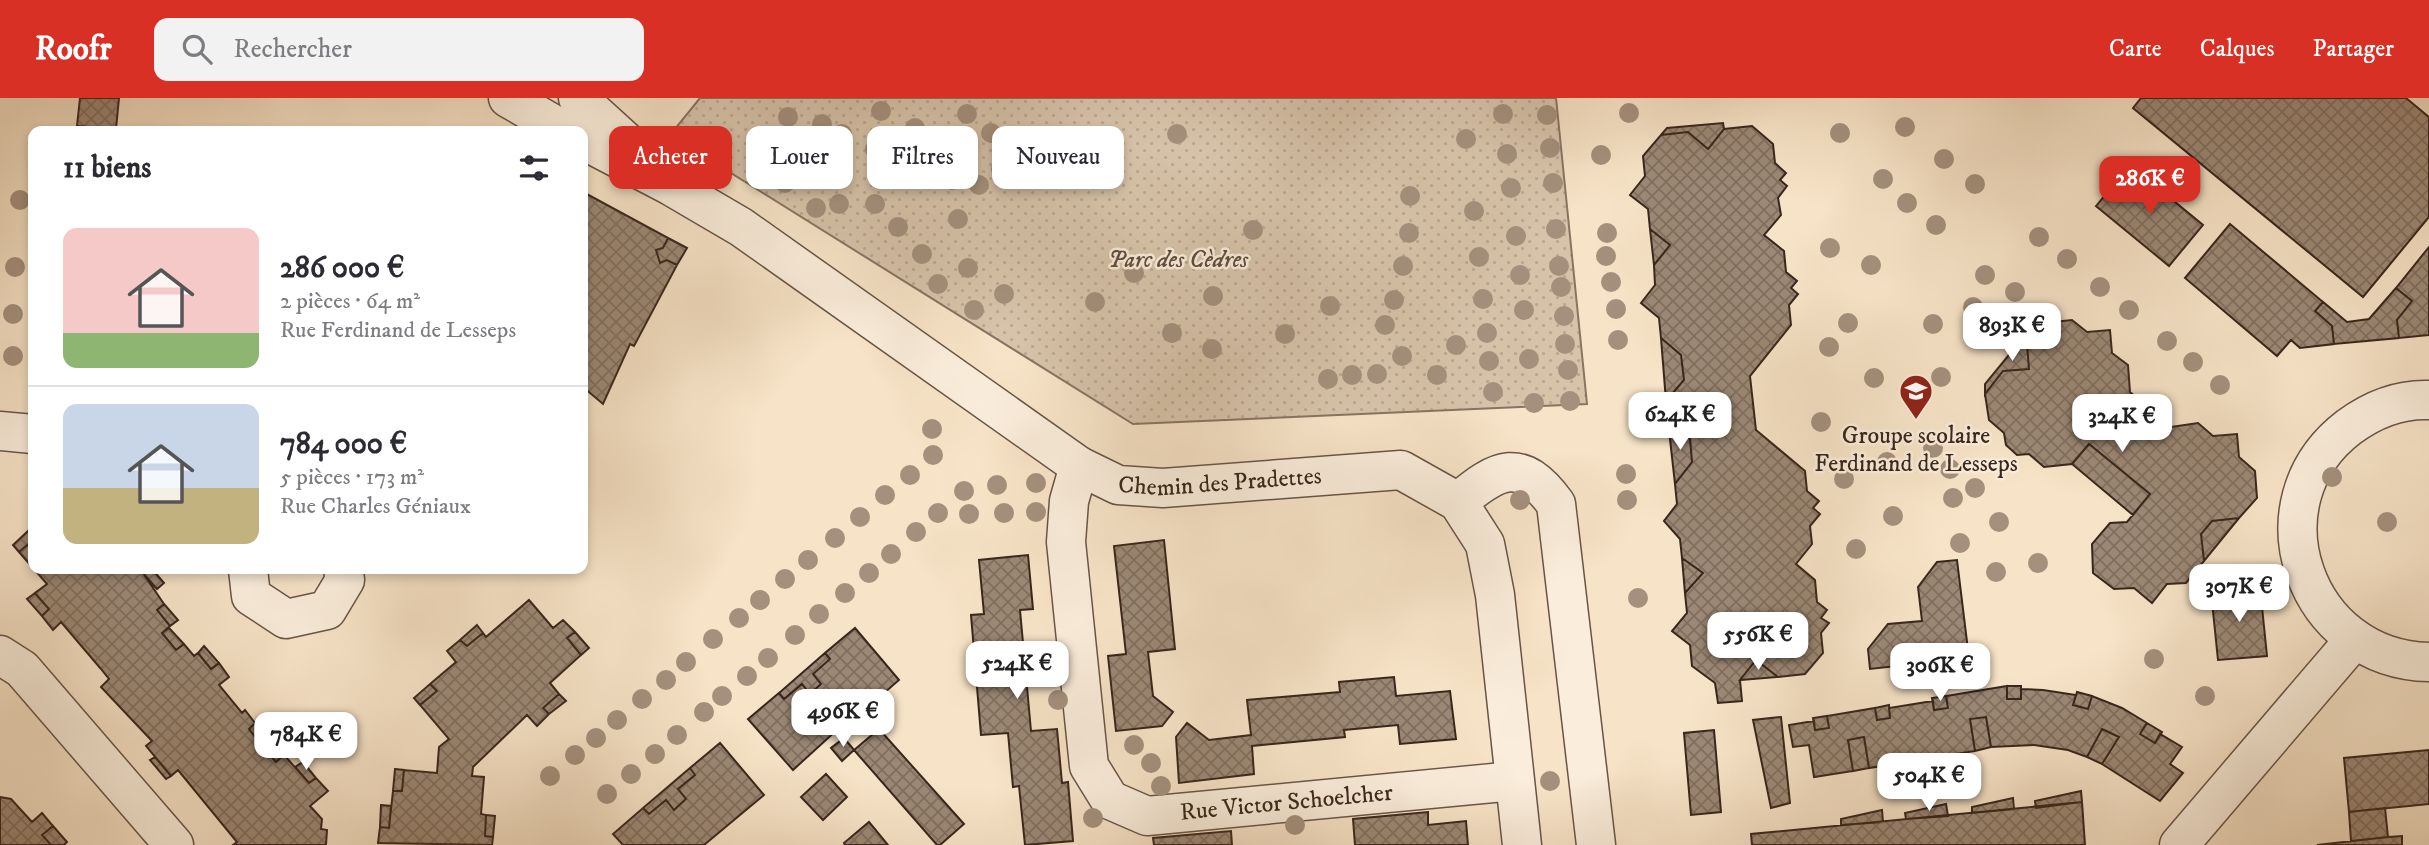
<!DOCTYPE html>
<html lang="fr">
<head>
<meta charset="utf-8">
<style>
	body { margin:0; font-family:"IM FELL DW Pica",serif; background:#f2f2f3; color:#2b2b33; height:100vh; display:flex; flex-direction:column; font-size:26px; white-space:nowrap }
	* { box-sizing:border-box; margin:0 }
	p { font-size:23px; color:#7c7c81 }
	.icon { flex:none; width:38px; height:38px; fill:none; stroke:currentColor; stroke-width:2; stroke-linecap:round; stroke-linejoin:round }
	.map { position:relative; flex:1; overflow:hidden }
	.sheet { position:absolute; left:28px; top:28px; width:560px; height:448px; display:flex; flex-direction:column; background:#fff; border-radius:14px; box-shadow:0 4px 10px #0003 }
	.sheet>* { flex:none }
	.top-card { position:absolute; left:609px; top:28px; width:665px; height:63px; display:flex; gap:14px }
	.price { position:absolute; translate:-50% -60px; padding:0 16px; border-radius:14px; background:#fff; color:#222; font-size:23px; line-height:46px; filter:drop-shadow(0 2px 4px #0008) }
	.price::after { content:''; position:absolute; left:50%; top:42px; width:21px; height:16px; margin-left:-10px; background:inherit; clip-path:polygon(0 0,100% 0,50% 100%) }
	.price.on { background:#d93025; color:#fff }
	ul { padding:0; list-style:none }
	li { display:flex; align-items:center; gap:21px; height:175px; padding:0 35px }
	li+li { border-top:2px solid #e1e1e2 }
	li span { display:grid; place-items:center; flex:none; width:196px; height:140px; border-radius:14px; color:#555 }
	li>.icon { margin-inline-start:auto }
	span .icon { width:84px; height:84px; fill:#fffc; stroke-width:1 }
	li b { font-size:30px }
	h2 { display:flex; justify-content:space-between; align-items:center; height:84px; padding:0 35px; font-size:30px }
	.chip { padding:0 24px; border-radius:14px; background:#fff; box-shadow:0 4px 10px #0003; font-size:24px; line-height:63px }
	.chip.on { background:#d93025; color:#fff }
	header { display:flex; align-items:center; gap:42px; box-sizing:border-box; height:98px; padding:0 35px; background:#d93025; color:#fff }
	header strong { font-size:33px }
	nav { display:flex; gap:38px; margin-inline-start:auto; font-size:24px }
	.search { width:490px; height:63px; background:#f2f2f3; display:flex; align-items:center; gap:18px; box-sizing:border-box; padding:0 24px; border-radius:14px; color:#7c7c81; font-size:26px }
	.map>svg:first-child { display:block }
	.park { fill:url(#park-dots); stroke:#887463; stroke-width:2 }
	.building { fill:url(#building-cross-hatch); stroke:#39261c; stroke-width:2 }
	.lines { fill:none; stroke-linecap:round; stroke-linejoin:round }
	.minor-casing { stroke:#685547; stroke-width:41 }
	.minor { stroke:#faeddb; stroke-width:38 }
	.tree { fill:#a4907d }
	.labels { text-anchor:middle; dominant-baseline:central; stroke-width:5; stroke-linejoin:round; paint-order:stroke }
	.park-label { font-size:24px; font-style:italic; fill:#604d40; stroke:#faeddb }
	.poi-label { font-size:24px; fill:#39261c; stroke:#faeddb }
	.street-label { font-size:24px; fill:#39261c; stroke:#faeddb }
</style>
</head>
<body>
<header>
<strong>Roofr</strong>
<div class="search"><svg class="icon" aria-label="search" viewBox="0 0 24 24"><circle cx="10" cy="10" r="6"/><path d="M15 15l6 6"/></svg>Rechercher</div>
<nav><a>Carte</a><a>Calques</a><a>Partager</a></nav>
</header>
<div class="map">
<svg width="2429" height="747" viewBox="0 0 2429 747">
	<defs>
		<pattern id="park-dots" width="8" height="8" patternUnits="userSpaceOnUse" patternTransform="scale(1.75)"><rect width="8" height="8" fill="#d7c3aa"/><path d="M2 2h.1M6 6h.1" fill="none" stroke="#b9a792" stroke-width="1.8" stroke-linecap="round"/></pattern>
		<pattern id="building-cross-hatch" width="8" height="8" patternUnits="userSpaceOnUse" patternTransform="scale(1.75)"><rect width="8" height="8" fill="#9c8875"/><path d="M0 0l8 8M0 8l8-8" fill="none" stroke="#806f5f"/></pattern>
	</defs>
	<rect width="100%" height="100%" fill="#f7e3c7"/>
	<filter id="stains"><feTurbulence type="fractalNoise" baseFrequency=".00286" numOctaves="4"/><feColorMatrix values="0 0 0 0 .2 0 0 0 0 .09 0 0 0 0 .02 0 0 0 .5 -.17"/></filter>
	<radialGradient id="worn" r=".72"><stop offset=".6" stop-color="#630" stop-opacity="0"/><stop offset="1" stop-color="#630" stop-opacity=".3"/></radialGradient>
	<path class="park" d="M700,0h856l31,306 -454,20 -463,-289z"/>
	<path class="building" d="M80,0h39l-3,31 25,2h-53l1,-4 -12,-1z
		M2141,0h265l23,19v100l-66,80 -230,-189z
		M1723,25l1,6 -16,20 -20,-17 -27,3 6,-7z
		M1752,28l21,18 2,19 11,10 -6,7 7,6 -9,12 3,17 -17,20 20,16 2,21 11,9 -6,7 7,6 -9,11 2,20 -41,51 6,54 49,41 2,20 12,10 -6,7 7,6 -10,12 2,18 -16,20 19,16 2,22 10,8 -6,8 8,5 -8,10 2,20 -18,21 -27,3 -22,-17 -16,20 2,21 -24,2 -3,-20 -23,-17 -2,-21 -18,-14 15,-18 -2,-20 18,-20 -21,-15 -2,-19 -16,-18 13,-17 -2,-20 17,-22 -2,-23 -22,-18 -2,-20 18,-21 -3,-25 -20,-17 -2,-20 -18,-15 14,-18 -1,-20 16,-20 -20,-16 -2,-20 -18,-14 15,-19 -2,-20 18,-21 27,-3 20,17 16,-20z
		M2130,67l73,60 -34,41 -73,-60z
		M583,94l85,46 -5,10 -7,2 4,13 7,-3 10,5 -43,81 -4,-2 -27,60 -20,-17z
		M2230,126l93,78 -8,9 17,15 2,18 -34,4 -9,-8 -14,16 -92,-78z
		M1650,131l20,16 -16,20z
		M668,140l19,10 -10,17 -10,-5 -7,3 -4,-13 7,-2z
		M2429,149v88l-30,3 -2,-18 15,-19 -16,-13z
		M2396,190l16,13 -15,19 2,18 -65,6 -2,-18 -17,-15 8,-9 24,20 22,-3z
		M2072,222l15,12 23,-2 2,23 16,12 2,27 41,35 27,-4 15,13 24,-2 2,23 16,14 2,27 -18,20 -27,3 -11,13 3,27 -18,22 -19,1 -15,19 -18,-15 -20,1 -21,-16 -1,-29 18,-21 17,-1 23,-28 -61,-50 -17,20 -28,3 -15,-13 -12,1 -11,-10 -2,-12 -15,-13 -4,-26 18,-23 26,-2 -2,-25 17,-21z
		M1661,240l20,17 3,25 -18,21z
		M2021,242l6,4 2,25 -26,2 -18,23v-10z
		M1668,323l22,18 2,23 -17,22z
		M2089,346l61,50 -17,21 -61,-51z
		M2239,420l-35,43 -3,-27 11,-13z
		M29,432l4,10 -14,12 -6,-7z
		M33,442v28l-14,-16z
		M1164,442l11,109 -27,3 5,44 20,16 -11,14 -46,5 -8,-75 18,-2 -12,-108z
		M1028,457l5,54 -13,1 11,121 26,-2 5,54 6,-1 5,59 -48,4 -6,-59 -6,1 -5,-54 -27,2 -10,-120 13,-1 -5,-54z
		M1682,460l21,15 -18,20z
		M1957,462l12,98 -99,11 -2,-20 20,-25 34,-3 -4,-34 19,-25z
		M34,471h113l-4,4 21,31 -7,6 13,16 -8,7 14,17 8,-6 10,12 4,-3 13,16 8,-6 10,14 -10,8 23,28 3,-3 10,13 -6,6 13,17 14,16 8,-7 25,28 7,-5 12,13 -18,15 12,13 -1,10 6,1 -1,15h-93l4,-3 -59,-72 -7,6 -25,-30 6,-5 -51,-54 8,-8 -8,-10 -40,-47 -8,8 -11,-14 7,-7 -14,-16 12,-9z
		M147,471h5l12,14 -7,6 -14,-16z
		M2260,489l7,69 -49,4 -7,-68z
		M35,495l14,16 -7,7 -15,-17z
		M529,502l24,28 10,-8 12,12 -8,6 14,17 -31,28 9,11 -16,14 6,6 -12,12 -10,-11 -54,52 -1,9 12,1 -3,37 5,1 -1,21 8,1 -1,8 -114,-2 2,-16 9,1 4,-37h9l2,-21 33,3 2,-26 10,-8 -29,-34 17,-14 -7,-7 26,-22 -9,-11 13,-11 7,6 16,-13 3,4z
		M164,506l14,16 -8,6 -13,-16z
		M477,527l6,8 -16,13 -7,-6z
		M169,530l15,16 -8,6 -14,-17z
		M855,530l44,52 -46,40 -3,-2 -57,52 -45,-51 31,-26 5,6 18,-15 8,10 11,-10 -8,-10 17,-15 -5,-6z
		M575,534l14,16 -8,7 -14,-17z
		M204,548l15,17 -8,6 -13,-16z
		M825,555l5,6 -17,15 8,10 -11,10 -8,-10 -18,15 -5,-6z
		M1756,562l22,17 -38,3z
		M1394,579l2,19 54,-5 6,48 -56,5 -2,-19 -54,5 1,7 -93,9 2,28 -75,9 -3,-46 11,-14 22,17 42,-5 -4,-35 93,-8 -1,-10z
		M430,586l7,7 -17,14 -6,-7z
		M2007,588h14v13h-14z
		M2007,588v13h14v-10l22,1 33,5 -3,10 15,4 4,-13 30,12 25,15 -7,11 15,9 5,-9 22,13 -12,17 13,9 -23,28 -58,-37 17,-27 -17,-8 -15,28 -19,-7 -34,-5 -43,2 -5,-30 -16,2 5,32 -106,17 -5,-31 -16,3 5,31 -39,6 -5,-32 -16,2 -4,-22 25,-4 1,9 14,-2 -2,-12 48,-8 2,12 13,-2 -1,-10 44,-7 1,9 14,-2 -2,-12z
		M2077,594l15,4 -4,13 -15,-4z
		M559,596l7,7 -17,13 -6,-6z
		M1946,598l2,12 -14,2 -2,-12z
		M1889,607l1,13 -13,2 -2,-12z
		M1827,618l2,12 -14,2 -2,-12z
		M1781,619l9,86 -19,5 -18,-88z
		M1986,619l5,30 -16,4 -5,-32z
		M255,625l14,17 -7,6 -13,-17z
		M2147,625l15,9 -7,11 -15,-9z
		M879,631l85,95 -24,21h-3l-83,-95z
		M2102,631l17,8 -17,27 -15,-7z
		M1714,632l7,82 -30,3 -7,-82z
		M1864,639l5,31 -16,3 -5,-31z
		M844,640l10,12 -12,11 -11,-13z
		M269,642l15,15 -8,7 -14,-16z
		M720,645l44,52 -60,50h-81l-10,-11 30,-26 6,6 17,-14 8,10 12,-11 -8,-10 17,-14 -5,-7z
		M2429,652v54l-80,8 -5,-54z
		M155,659l16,19 -5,3 -16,-19z
		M303,664l13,16 -7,5 -14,-16z
		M690,670l5,7 -17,14 8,10 -12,11 -8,-10 -17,14 -6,-6z
		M395,671l9,1 -2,21h-9z
		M826,676l21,23 -24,23 -22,-23z
		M2081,693l1,11 -46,6 -1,-7z
		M0,699l11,2 21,23 10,-9 11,13 -11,9 9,10h-51z
		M2013,700l1,11 -42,4v-6z
		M2082,704l3,43h-333l-1,-11z
		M1946,706l2,12 -42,3 -1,-6z
		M381,707l10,1 -2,22 -9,-1z
		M2385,710l3,29 -37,4 -2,-29z
		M1882,712l1,12 -42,3v-6z
		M1428,714v13l38,-4 2,24h-113l-2,-26z
		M486,717l9,1 -2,21 -8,-1z
		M869,724l19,23h-43l-1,-2z
		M53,728l14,16 -3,3h-13l-9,-10z
		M1231,733l1,14h-78l-1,-7z
		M2402,738v9h-85l71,-8z"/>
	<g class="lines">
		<defs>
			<g id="minor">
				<path d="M508,0l57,33"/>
				<path d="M578,0l67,61"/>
				<path id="s1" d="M583,42l88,46 70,41 338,239 39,19 45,3 238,-18 57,32 27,42 10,51 27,250"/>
				<path d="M2429,302c-29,-1 -57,10 -80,27 -100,76 -44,233 80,235"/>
				<path d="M0,333l33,3"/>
				<path id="s2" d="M1079,368l-10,35 -3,41 23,224 21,34 37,16 367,-35"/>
				<path d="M1458,404c40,-34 63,-46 98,2l40,341"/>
				<path d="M248,471l3,27 35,23 41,-9 18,-30 -2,-11"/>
				<path d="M0,557l22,14 152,176"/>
				<path d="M2179,747l176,-206"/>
			</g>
		</defs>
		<use href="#minor" class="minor-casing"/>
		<use href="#minor" class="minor"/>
	</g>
	<g class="tree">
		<circle cx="881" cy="13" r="10"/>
		<circle cx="1629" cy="15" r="10"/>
		<circle cx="967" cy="16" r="10"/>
		<circle cx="1503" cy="16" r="10"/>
		<circle cx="1547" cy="17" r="10"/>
		<circle cx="788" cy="19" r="10"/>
		<circle cx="822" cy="26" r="10"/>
		<circle cx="1905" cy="29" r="10"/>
		<circle cx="915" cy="30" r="10"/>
		<circle cx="991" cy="35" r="10"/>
		<circle cx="1840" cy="35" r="10"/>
		<circle cx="842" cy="36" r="10"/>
		<circle cx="1177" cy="36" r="10"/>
		<circle cx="1466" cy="41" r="10"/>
		<circle cx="781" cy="46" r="10"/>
		<circle cx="1550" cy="50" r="10"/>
		<circle cx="875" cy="51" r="10"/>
		<circle cx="1507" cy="56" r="10"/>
		<circle cx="1601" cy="57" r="10"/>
		<circle cx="908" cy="61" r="10"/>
		<circle cx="1944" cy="61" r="10"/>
		<circle cx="1001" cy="71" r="10"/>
		<circle cx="836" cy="80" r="10"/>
		<circle cx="1883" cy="81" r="10"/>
		<circle cx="952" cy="82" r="10"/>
		<circle cx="785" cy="85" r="10"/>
		<circle cx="1553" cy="85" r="10"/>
		<circle cx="1975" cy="86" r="10"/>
		<circle cx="979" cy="87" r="10"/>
		<circle cx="1511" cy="90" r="10"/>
		<circle cx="1410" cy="98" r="10"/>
		<circle cx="20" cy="102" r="10"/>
		<circle cx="1907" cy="105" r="10"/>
		<circle cx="839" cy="106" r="10"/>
		<circle cx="875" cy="106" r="10"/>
		<circle cx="816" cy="110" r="10"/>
		<circle cx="1474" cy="113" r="10"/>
		<circle cx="958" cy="121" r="10"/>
		<circle cx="1936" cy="127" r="10"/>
		<circle cx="898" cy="129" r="10"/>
		<circle cx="1556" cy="131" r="10"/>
		<circle cx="1253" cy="132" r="10"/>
		<circle cx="1409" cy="135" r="10"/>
		<circle cx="1607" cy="135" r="10"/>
		<circle cx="1516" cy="138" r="10"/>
		<circle cx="2039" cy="139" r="10"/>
		<circle cx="1830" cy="150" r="10"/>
		<circle cx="922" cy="156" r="10"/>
		<circle cx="1606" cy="158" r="10"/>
		<circle cx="1479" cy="159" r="10"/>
		<circle cx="2067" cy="161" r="10"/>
		<circle cx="1871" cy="167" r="10"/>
		<circle cx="1403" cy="168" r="10"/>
		<circle cx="1559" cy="168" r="10"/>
		<circle cx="15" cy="169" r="10"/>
		<circle cx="968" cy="170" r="10"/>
		<circle cx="1134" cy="175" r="10"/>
		<circle cx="1520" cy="177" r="10"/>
		<circle cx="1985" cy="177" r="10"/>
		<circle cx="1611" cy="184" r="10"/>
		<circle cx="938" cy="186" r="10"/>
		<circle cx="1561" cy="189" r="10"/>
		<circle cx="2100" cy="189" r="10"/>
		<circle cx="2015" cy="194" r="10"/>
		<circle cx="1004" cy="196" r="10"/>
		<circle cx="1213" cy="198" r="10"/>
		<circle cx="1483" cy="201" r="10"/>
		<circle cx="1394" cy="202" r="10"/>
		<circle cx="1095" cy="204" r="10"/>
		<circle cx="1330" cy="208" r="10"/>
		<circle cx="1973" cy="209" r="10"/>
		<circle cx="1616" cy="211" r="10"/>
		<circle cx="974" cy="212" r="10"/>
		<circle cx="1524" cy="212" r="10"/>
		<circle cx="2129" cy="212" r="10"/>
		<circle cx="13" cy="216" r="10"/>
		<circle cx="1564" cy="218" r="10"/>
		<circle cx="1848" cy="225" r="10"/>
		<circle cx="1933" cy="226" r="10"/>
		<circle cx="1385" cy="227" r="10"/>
		<circle cx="1172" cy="235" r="10"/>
		<circle cx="1487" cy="235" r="10"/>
		<circle cx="1285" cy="236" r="10"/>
		<circle cx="1618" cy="242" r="10"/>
		<circle cx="2167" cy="243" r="10"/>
		<circle cx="1565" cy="246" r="10"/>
		<circle cx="1456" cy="247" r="10"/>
		<circle cx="1829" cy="249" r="10"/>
		<circle cx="1212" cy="251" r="10"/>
		<circle cx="13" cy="258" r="10"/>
		<circle cx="1402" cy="258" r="10"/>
		<circle cx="1529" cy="261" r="10"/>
		<circle cx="1489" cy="263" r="10"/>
		<circle cx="2193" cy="264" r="10"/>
		<circle cx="1568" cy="272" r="10"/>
		<circle cx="1377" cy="276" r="10"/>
		<circle cx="1352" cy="277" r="10"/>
		<circle cx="1437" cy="277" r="10"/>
		<circle cx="1941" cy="279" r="10"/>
		<circle cx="1874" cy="280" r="10"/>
		<circle cx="1328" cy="281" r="10"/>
		<circle cx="2220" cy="287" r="10"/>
		<circle cx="1493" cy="294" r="10"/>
		<circle cx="1570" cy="303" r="10"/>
		<circle cx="1534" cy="305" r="10"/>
		<circle cx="1821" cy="324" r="10"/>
		<circle cx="932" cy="331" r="10"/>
		<circle cx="1933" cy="350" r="10"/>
		<circle cx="933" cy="357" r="10"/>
		<circle cx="1887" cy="364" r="10"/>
		<circle cx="1950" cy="371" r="10"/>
		<circle cx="1626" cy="376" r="10"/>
		<circle cx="910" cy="377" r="10"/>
		<circle cx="2332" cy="379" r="10"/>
		<circle cx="1844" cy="381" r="10"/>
		<circle cx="1036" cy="385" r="10"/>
		<circle cx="997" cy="387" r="10"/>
		<circle cx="1975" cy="390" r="10"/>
		<circle cx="964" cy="393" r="10"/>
		<circle cx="885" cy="397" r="10"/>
		<circle cx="1953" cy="400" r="10"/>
		<circle cx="1520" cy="402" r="10"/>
		<circle cx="1627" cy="402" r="10"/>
		<circle cx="1036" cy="414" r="10"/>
		<circle cx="938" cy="415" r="10"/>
		<circle cx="1004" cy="415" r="10"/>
		<circle cx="969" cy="416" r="10"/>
		<circle cx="1893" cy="418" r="10"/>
		<circle cx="860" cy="419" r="10"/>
		<circle cx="1999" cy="424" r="10"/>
		<circle cx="2387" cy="424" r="10"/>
		<circle cx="916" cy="434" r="10"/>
		<circle cx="835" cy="440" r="10"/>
		<circle cx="1960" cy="445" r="10"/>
		<circle cx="1856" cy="451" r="10"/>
		<circle cx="891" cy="456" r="10"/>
		<circle cx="808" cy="462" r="10"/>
		<circle cx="2038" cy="465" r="10"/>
		<circle cx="1996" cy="474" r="10"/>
		<circle cx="869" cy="475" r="10"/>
		<circle cx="785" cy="481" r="10"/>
		<circle cx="845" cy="495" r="10"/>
		<circle cx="1638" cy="500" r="10"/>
		<circle cx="760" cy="502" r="10"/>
		<circle cx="819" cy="516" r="10"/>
		<circle cx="739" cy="520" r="10"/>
		<circle cx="795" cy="537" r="10"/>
		<circle cx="713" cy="541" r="10"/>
		<circle cx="768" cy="560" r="10"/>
		<circle cx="2154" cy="561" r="10"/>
		<circle cx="1055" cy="563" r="10"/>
		<circle cx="686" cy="564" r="10"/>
		<circle cx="747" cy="578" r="10"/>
		<circle cx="666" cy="582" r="10"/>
		<circle cx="722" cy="598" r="10"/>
		<circle cx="2205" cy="598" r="10"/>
		<circle cx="642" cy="601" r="10"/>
		<circle cx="1058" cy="602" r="10"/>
		<circle cx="704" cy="614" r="10"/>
		<circle cx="617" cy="622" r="10"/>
		<circle cx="677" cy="637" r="10"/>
		<circle cx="596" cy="640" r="10"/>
		<circle cx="1134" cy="647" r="10"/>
		<circle cx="655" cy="656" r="10"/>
		<circle cx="575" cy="657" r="10"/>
		<circle cx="1151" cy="665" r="10"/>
		<circle cx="631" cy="676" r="10"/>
		<circle cx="550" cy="678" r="10"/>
		<circle cx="1550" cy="683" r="10"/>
		<circle cx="1161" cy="688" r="10"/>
		<circle cx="607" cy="696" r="10"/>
		<circle cx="1093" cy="720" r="10"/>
		<circle cx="1295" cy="727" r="10"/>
	</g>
	<defs>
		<symbol id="school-pin" viewBox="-11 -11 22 30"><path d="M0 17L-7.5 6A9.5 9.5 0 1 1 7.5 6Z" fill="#8f2418" stroke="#faeddb"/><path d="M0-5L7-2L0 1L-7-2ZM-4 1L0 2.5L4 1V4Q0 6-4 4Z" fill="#fff"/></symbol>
	</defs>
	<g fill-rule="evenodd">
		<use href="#school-pin" x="1897" y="274" width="38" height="52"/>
	</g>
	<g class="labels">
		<g class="park-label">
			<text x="1178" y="162">Parc des Cèdres</text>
		</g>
		<g class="poi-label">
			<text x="1916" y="338">Groupe scolaire<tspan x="1916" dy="28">Ferdinand de Lesseps</tspan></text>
		</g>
		<g class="street-label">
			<text stroke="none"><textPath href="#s1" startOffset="740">Chemin des Pradettes</textPath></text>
			<text stroke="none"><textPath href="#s2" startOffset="523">Rue Victor Schoelcher</textPath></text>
		</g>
	</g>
	<rect width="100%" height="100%" filter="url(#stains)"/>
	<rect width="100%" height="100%" fill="url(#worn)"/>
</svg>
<b class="price on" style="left:2150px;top:118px">286K €</b>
<b class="price" style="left:2012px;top:265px">893K €</b>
<b class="price" style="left:1680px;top:354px">624K €</b>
<b class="price" style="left:2122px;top:356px">324K €</b>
<b class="price" style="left:2239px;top:526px">307K €</b>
<b class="price" style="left:1758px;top:574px">556K €</b>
<b class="price" style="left:1017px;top:603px">524K €</b>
<b class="price" style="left:1940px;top:605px">306K €</b>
<b class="price" style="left:843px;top:651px">496K €</b>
<b class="price" style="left:306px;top:674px">784K €</b>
<b class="price" style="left:1929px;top:715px">504K €</b>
<div class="top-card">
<a class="chip on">Acheter</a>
<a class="chip">Louer</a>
<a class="chip">Filtres</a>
<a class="chip">Nouveau</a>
</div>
<section class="sheet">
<h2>11 biens<svg class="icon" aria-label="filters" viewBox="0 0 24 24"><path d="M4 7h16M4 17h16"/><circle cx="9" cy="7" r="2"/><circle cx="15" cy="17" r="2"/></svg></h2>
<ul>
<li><span style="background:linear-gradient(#f6c9c9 75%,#8fb573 0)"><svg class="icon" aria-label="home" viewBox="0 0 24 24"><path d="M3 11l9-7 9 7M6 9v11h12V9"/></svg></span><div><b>286 000 €</b><p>2 pièces · 64 m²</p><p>Rue Ferdinand de Lesseps</p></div></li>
<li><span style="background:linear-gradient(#c9d6e8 60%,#c2b280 0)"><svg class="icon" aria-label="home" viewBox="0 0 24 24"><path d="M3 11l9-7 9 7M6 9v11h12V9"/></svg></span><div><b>784 000 €</b><p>5 pièces · 173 m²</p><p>Rue Charles Géniaux</p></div></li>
</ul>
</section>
</div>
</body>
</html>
